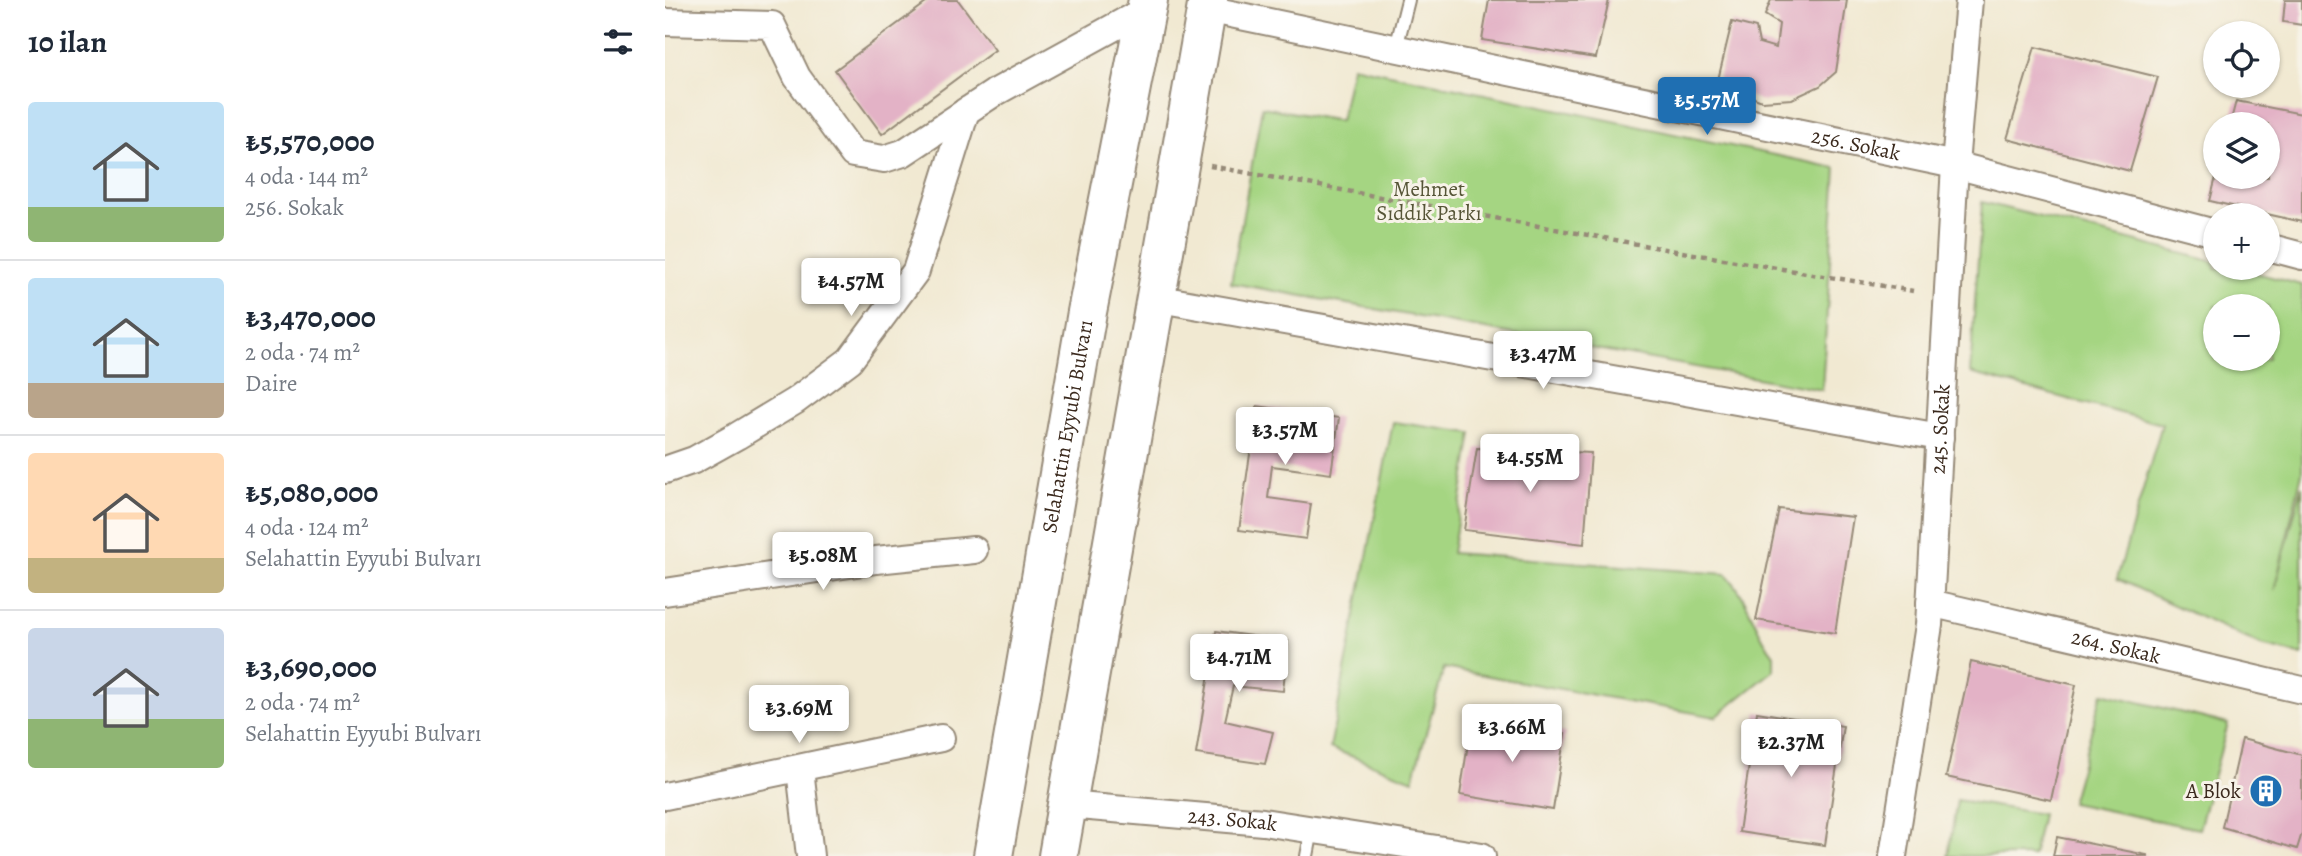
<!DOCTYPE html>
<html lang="tr">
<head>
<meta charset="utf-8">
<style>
	body { margin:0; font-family:Alegreya,serif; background:#f2f2f3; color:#1f2937; height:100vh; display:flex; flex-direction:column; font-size:26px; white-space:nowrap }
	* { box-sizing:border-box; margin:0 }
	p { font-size:23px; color:#747a83 }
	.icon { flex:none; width:38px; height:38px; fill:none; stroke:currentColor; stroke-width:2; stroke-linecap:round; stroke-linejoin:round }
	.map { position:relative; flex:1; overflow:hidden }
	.drawer { display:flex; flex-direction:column; background:#fff; width:665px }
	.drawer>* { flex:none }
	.fabs { position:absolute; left:1538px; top:21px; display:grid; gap:14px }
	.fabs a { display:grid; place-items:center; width:77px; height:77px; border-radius:50%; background:#fff; box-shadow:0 2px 5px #0004; font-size:35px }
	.price { position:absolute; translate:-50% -60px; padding:0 16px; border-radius:7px; background:#fff; color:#222; font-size:23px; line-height:46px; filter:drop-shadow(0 2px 4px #0008) }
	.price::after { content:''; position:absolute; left:50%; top:42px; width:21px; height:16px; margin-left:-10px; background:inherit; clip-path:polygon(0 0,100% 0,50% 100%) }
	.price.current { background:#1f6fb2; color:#fff }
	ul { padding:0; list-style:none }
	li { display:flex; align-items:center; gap:21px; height:175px; padding:0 28px }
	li+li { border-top:2px solid #e0e1e3 }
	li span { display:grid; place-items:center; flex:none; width:196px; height:140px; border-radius:7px; color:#555 }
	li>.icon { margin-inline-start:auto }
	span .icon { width:84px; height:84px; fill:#fffc; stroke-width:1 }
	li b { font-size:30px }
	h2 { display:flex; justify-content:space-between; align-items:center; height:84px; padding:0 28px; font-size:30px }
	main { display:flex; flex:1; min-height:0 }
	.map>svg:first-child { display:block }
	.green { fill:#a5d582; stroke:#708050; stroke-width:2; fill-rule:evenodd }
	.building { fill:#e3b2c6 }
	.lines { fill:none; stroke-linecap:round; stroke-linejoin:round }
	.service-casing { stroke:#968a78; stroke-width:16 }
	.minor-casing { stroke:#968a78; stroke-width:30 }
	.primary-casing { stroke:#968a78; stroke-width:42 }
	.path { stroke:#968a78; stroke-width:4.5; stroke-dasharray:5 5; stroke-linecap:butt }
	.service { stroke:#fff; stroke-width:12 }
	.minor { stroke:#fff; stroke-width:26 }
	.primary { stroke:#fff; stroke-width:38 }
	.labels { text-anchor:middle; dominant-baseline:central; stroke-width:6; stroke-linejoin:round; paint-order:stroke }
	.street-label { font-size:21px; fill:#3b2a1e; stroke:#f7f3e8 }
	.park-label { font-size:21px; fill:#565537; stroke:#f7f3e8 }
	.poi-label { font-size:21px; fill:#3b2a1e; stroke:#f7f3e8; text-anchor:end }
</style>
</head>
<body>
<main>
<section class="drawer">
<h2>10 ilan<svg class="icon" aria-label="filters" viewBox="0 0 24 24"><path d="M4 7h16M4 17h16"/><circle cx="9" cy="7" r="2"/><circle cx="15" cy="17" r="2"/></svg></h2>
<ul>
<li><span style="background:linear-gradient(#bfe0f5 75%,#8fb573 0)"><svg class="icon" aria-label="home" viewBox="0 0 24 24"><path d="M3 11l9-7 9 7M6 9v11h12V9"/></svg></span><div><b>₺5,570,000</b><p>4 oda · 144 m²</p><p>256. Sokak</p></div></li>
<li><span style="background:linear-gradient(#bfe0f5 75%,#b9a48a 0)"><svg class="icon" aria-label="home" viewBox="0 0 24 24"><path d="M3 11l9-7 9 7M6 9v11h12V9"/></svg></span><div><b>₺3,470,000</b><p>2 oda · 74 m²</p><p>Daire</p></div></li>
<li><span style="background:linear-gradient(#ffd9b3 75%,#c2b280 0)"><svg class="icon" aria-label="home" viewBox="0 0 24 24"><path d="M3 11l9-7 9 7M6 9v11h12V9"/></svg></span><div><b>₺5,080,000</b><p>4 oda · 124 m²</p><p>Selahattin Eyyubi Bulvarı</p></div></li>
<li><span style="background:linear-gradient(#c9d6e8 65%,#8fb573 0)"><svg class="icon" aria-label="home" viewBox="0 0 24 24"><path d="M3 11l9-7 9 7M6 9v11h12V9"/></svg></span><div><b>₺3,690,000</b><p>2 oda · 74 m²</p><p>Selahattin Eyyubi Bulvarı</p></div></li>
</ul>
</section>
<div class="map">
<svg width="1637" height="856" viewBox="0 0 1637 856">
	<rect width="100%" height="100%" fill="#f7f3e8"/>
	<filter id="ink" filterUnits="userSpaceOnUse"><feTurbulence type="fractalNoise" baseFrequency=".0143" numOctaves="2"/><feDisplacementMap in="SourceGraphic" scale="14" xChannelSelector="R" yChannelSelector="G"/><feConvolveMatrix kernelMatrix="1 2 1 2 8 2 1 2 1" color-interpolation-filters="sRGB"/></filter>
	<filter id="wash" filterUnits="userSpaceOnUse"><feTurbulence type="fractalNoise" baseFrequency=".00686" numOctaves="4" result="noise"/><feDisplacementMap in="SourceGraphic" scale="28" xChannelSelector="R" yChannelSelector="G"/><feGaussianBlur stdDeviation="1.57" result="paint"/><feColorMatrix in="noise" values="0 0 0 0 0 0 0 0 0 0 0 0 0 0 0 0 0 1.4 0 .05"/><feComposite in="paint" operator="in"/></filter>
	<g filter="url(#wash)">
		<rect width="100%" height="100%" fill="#f1e9d2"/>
		<path class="green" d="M687,66l484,102 -14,222 -591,-107 31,-176 78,14z
			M1317,202l233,60v6h22l65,17v188l-28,118 28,-105v169l-41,-10 -144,-66 45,-155 -192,-51zM1603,306v53h-53v-53z
			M728,422l79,11 -20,120 274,21c24,25 27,55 48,81v15l-58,47 -272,-49 -31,112 -83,-32z
			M1437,693l126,31 -29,105 -128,-26z
			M1292,800l85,14 -9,42h-85z"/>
		<g id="blocks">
			<path class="building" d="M265,0h28l37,50 -113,84 -47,-64z
				M824,0h120l-13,58 -114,-18z
				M1106,0h76l-11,72 -16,14 -28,13 -30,2 -45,-17 15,-62 24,6 3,15 17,5 3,-24 -14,-9z
				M1620,0h17v25l-19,-3z
				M1370,47l123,30 -28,94 -123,-32z
				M1571,101l66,13v108l-92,-21 6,-24h52v-53h-38z
				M592,406l82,12 -8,56 -59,-8 -4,32 43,6 -5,35 -67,-9z
				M812,448l114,5 -7,91 -120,-14z
				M1114,509l74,8 -18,116 -79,-13z
				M551,631l72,10 -5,50 -50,-5 -8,35 48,11 -8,32 -69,-10z
				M1306,662l105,23 -25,115 -105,-23z
				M1092,712l86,14 -18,119 -86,-13z
				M807,718l93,15 -12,77 -93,-15z
				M1577,739l60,16v78l-5,16 -75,-22z
				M1392,837l90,18v1h-94z"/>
		</g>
	</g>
	<g filter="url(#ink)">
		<use href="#blocks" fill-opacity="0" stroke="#968a78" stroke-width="2"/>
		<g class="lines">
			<defs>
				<path id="service" d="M731,48l12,-48
					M642,856l5,-26"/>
				<g id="minor">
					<path id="s1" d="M542,9l748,156 260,68"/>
					<path d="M0,22l107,3 25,52 56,77 31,5 19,-6 91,-60 153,-84"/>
					<path d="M1603,247l34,9"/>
					<path d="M489,298l786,139"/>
					<path d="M0,470l29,-10 43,-24 58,-35 55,-41 66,-89 50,-160"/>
					<path d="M0,592l211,-32 98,-10"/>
					<path id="s2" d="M1265,603l372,87"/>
					<path d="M135,769l10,87"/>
					<path d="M0,796l276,-58"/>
					<path id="s3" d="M402,805l196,17 219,34"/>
					<path id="s4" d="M1228,856l36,-231 26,-460 14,-165"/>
				</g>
				<g id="primary">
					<path id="s5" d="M328,856l94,-544 61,-312"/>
					<path d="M393,856l150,-856"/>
				</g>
			</defs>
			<use href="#service" class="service-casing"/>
			<use href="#minor" class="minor-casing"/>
			<use href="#primary" class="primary-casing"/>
			<path class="path" d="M545,166l460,84 243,41"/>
			<use href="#service" class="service"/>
			<use href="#minor" class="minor"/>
			<use href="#primary" class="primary"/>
		</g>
	</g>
	<defs>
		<symbol id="building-disc" viewBox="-11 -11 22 22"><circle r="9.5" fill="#1f6fb2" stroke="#f7f3e8"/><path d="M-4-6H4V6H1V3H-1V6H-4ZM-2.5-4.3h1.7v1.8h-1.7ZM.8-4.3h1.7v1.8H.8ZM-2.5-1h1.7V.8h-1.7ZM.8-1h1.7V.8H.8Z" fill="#fff"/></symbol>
	</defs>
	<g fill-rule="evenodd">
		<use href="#building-disc" x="1582" y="772" width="38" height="38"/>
	</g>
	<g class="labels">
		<g class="street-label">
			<text stroke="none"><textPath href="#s1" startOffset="663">256. Sokak</textPath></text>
			<text stroke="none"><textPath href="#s5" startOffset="436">Selahattin Eyyubi Bulvarı</textPath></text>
			<text stroke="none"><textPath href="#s4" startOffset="430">245. Sokak</textPath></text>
			<text stroke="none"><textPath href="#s2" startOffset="191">264. Sokak</textPath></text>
			<text stroke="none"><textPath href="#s3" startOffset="166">243. Sokak</textPath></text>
		</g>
		<g class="park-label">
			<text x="764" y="189">Mehmet<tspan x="764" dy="24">Sıddık Parkı</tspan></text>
		</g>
		<g class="poi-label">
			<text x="1576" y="791">A Blok</text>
		</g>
	</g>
</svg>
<div class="fabs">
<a><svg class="icon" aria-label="locate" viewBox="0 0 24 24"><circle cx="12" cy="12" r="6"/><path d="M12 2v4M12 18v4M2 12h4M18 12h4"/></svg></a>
<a><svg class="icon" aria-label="layers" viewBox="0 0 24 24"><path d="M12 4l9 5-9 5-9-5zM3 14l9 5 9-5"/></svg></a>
<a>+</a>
<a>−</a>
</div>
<b class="price current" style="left:1042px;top:137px">₺5.57M</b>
<b class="price" style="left:186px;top:318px">₺4.57M</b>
<b class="price" style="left:878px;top:391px">₺3.47M</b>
<b class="price" style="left:620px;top:467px">₺3.57M</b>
<b class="price" style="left:865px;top:494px">₺4.55M</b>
<b class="price" style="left:158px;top:592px">₺5.08M</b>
<b class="price" style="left:574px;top:694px">₺4.71M</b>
<b class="price" style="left:134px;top:745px">₺3.69M</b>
<b class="price" style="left:847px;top:764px">₺3.66M</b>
<b class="price" style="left:1126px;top:779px">₺2.37M</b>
</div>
</main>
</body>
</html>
